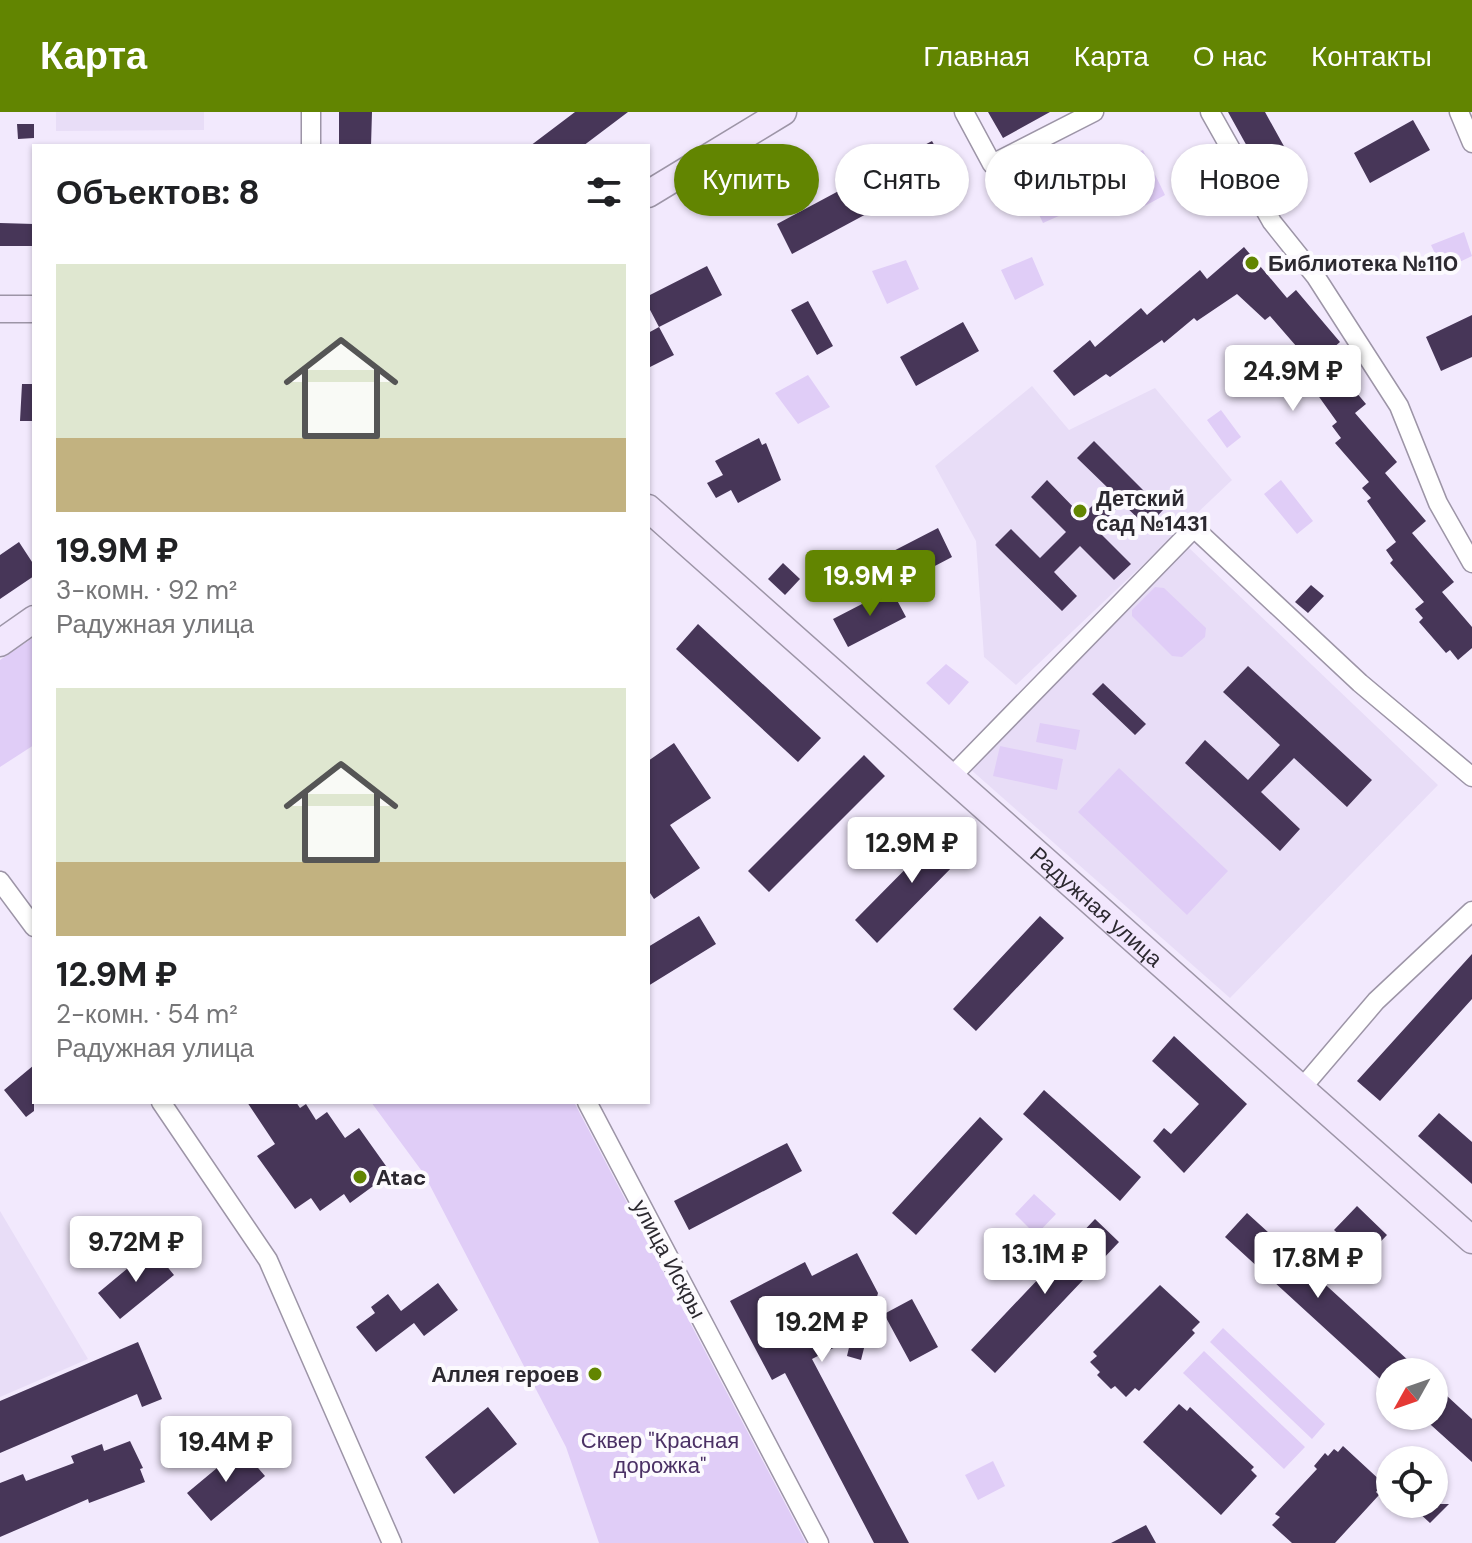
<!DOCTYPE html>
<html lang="ru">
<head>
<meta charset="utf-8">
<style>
	body { margin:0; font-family:"DM Sans",sans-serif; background:#f6f6f6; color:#202124; height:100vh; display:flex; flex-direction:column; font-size:30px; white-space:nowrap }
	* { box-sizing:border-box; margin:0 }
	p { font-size:26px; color:#757577 }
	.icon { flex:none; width:44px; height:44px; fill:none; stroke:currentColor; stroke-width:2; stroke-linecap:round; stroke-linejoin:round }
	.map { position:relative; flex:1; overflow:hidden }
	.side { position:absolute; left:32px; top:32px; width:618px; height:960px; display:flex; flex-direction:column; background:#fff; border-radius:0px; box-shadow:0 2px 6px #0004 }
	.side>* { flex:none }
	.guide { position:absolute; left:674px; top:32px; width:678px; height:72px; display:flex; gap:16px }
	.needle { width:52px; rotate:230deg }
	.controls { position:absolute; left:1376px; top:1246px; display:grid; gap:16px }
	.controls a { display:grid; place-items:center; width:72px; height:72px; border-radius:50%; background:#fff; box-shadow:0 2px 6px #0004; font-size:40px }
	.price { position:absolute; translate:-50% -68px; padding:0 18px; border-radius:8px; background:#fff; color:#222; font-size:26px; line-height:52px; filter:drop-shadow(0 2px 4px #0008) }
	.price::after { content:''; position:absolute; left:50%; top:48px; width:24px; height:18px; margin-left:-12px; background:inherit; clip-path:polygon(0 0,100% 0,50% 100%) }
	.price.active { background:#628501; color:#fff }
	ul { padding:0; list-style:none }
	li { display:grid; align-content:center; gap:16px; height:424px; padding:0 24px }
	li span { display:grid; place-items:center; height:248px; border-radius:0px; color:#555 }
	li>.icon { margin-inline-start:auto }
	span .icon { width:144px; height:144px; fill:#fffc; stroke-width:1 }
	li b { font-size:34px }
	h2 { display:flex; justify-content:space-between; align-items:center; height:96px; padding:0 24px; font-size:34px }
	.tag { padding:0 28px; border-radius:36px; background:#fff; box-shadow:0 2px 6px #0004; font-size:28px; line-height:72px }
	.tag.active { background:#628501; color:#fff }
	header { display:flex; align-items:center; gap:48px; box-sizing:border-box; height:112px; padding:0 40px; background:#628501; color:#fff }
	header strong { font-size:38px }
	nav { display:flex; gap:44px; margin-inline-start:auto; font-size:28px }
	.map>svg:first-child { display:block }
	.built { fill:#e8ddf7 }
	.green { fill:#e0cdf7 }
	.building { fill:#473658 }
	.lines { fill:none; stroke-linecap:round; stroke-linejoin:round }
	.street-casing { stroke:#9d95a7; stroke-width:21 }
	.secondary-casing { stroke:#9d95a7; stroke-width:29 }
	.street { stroke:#fff; stroke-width:18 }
	.secondary { stroke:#f2e7fd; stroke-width:26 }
	.poi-dot { fill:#628501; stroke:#fcfafe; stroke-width:3 }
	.labels { text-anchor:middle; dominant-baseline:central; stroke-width:8; stroke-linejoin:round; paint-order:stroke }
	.poi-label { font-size:22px; font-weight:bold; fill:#2c2930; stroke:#fcfafe; text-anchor:start }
	.street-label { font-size:22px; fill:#2c2930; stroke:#fcfafe }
	.park-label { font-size:22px; fill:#4b3165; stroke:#fcfafe }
</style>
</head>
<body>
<header>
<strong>Карта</strong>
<nav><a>Главная</a><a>Карта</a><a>О нас</a><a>Контакты</a></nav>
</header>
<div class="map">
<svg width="1472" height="1431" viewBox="0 0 1472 1431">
	<rect width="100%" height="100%" fill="#f2e9fd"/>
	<path class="built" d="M56,0h148v18l-148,1z
		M1032,274l37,44 86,-42 77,92 -216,205 -32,-28 -8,-116 -41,-75z
		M1188,435l250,238 -208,213 -261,-230z
		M0,1099l88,148 -88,38z"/>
	<path class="green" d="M1143,38l22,45 -24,13 -23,-48z
		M1056,72l14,27 -27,12 -13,-27z
		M1464,120l8,24 -29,14 -12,-25z
		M1032,145l12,28 -29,15 -14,-30z
		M906,148l13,29 -32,15 -15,-33z
		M808,263l22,32 -32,17 -23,-31z
		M1221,298l20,27 -14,11 -20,-28z
		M1281,368l32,41 -16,13 -33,-40z
		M1155,475l9,1 42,40 -1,9 -23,20 -10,-1 -40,-40v-6z
		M34,525v108l-34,22v-107z
		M946,552l23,18 -20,23 -23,-22z
		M1040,611l40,7 -4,20 -40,-8z
		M1000,634l63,13 -6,31 -64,-14z
		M1119,656l109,103 -41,44 -109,-103z
		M371,990h203l232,441h-207l-33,-96 -142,-273z
		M1034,1082l22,20 -20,21 -21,-21z
		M1223,1216l102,96 -13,15 -102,-97z
		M1204,1239l101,96 -21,22 -101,-96z
		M993,1349l12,25 -27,14 -13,-25z"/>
	<path class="building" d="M339,0h33l-1,34h-32z
		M575,0h53l-45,34h-53z
		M988,0h62l-47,26z
		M1228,0h37l36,65 -28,16z
		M1413,8l17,30 -60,33 -16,-30z
		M17,12h17v14l-16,1z
		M932,29l16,29 -156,84 -15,-30z
		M0,111l34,1v22h-34z
		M1244,135l43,51 9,-8 44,52 -15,13 41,49 -11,9 42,49 -12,11 41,48 -14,12 42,49 -12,10 30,35v21l-14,12 -8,-10 -4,3 -27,-31 4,-4 -8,-9 9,-7 -34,-39 3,-3 -7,-10 10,-8 -29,-41 4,-3 -9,-10 7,-6 -34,-39 6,-5 -9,-12 5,-4 -30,-42 5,-3 -8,-10 6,-5 -40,-46 -5,4 -28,-26 -40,27 -3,-3 -30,25 -2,-3 -52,37 -4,-3 -32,22 -21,-25 37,-31 5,7 46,-39 6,7 53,-45 7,9z
		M707,154l15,29 -63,32 -11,-21v-10z
		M808,189l25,45 -16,9 -26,-45z
		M1472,203v42l-31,14 -15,-34z
		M963,210l16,29 -63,35 -16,-29z
		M659,215l15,28 -26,13v-35z
		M22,272h12v37h-14z
		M759,326l3,7 4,-2 15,37 -43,23 -7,-13 -15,8 -9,-15 16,-8 -8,-14z
		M1094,329l69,69 -16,17 -25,-24 -26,26 35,35 -17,16 -34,-34 -26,26 23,24 -15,15 -67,-66 16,-16 29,29 26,-26 -35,-35 16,-17 35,36 27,-27 -32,-31z
		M938,416l14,29 -61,32 -15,-29z
		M19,430l15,23v11l-34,23v-44z
		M783,451l17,16 -15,16 -17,-16z
		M1311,473l13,11 -16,17 -13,-11z
		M891,477l15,28 -58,30 -15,-28z
		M698,512l123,114 -23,24 -122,-113z
		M1248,554l124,114 -25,27 -53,-49 -33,34 39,37 -20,22 -95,-88 20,-23 43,40 32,-35 -57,-53z
		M1103,571l43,41 -11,11 -43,-41z
		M674,631l37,55 -41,27 30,43 -46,31 -6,-9v-129z
		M864,643l21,21 -116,116 -21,-21z
		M946,716l23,22 -92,93 -22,-23z
		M699,804l17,28 -68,42v-39z
		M1040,804l24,22 -88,93 -23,-22z
		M1472,842v45l-92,102 -23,-20z
		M1174,924l73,68 -63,69 -31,-32 11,-13 7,6 28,-30 -47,-43z
		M34,953v46l-8,6 -22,-27z
		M1044,978l97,87 -21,24 -97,-87z
		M247,990h49l4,6 6,-4 10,16 11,-8 18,26 14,-10 32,45 -41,30 -6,-9 -24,17 -9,-13 -16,11 -38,-53 18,-12z
		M1439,1001l33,29v42l-54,-48z
		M980,1005l23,22 -87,96 -24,-22z
		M787,1031l15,28 -113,59 -15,-29z
		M1357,1094l30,29 -22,23 -31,-28z
		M1247,1101l174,159h-31v16l-165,-151z
		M1095,1107l24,23 -124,131 -24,-23z
		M152,1136l22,27 -54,44 -22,-26z
		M857,1141l21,40 -17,67 -14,-4 4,-17 -39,20 97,184h-35l-89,-170 -13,7 -42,-79 75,-39 7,14z
		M438,1171l20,27 -34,26 -10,-13 -38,29 -20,-25 19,-14 -4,-6 17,-13 13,17z
		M1160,1173l40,37 -8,8 3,3 -56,58 -4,-3 -9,9 -11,-11 -4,3 -14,-14 3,-3 -10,-10 7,-6 -4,-4z
		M912,1187l26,48 -28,15 -26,-48z
		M138,1230l24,57 -20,8 -5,-13 -137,59v-52z
		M1434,1272l38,35v43l-51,-46h13z
		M1179,1292l8,7 3,-4 64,60 -3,3 6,6 -36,39 -78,-73z
		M488,1295l29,37 -63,50 -29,-37z
		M130,1329l13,27 -3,1 5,13 -56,21 -1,-4 -88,38v-54l23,-9 3,7 48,-18 -3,-7 31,-12 2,7z
		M1343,1334l40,37 -7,9 3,3 -44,48h-43l-20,-18 8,-8 -5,-3 42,-45 -3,-3 11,-13 3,3 6,-7 4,3z
		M241,1336l24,28 -54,45 -24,-28z
		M1425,1392h24l-19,19 -13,-12z
		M1146,1413l10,18h-45z"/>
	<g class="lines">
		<defs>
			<path id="street" d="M964,0l28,52 102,-52
				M1210,0l62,110 44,55 83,129 39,97 34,60
				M1459,0l13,31
				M311,34v-34
				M952,664l242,-248 166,155 112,94
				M0,769l34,46
				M1301,977l75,-88 96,-90
				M161,990l107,158 124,283
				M587,990l232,441"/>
			<g id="secondary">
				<path d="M648,82l135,-82"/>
				<path d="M0,197h34"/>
				<path id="s1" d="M648,396l824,732"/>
				<path d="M0,531l34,-24"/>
			</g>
		</defs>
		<use href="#street" class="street-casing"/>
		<use href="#secondary" class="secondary-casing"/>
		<use href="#street" class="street"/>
		<use href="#secondary" class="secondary"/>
	</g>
	<g class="poi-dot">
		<circle cx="1252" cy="151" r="8"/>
		<circle cx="1080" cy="399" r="8"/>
		<circle cx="360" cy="1065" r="8"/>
		<circle cx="595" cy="1262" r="8"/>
	</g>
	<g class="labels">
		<g class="poi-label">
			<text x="1268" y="151">Библиотека №110</text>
			<text x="1096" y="386">Детский<tspan x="1096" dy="25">сад №1431</tspan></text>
			<text x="376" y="1065">Atac</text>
			<text x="579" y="1262" text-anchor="end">Аллея героев</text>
		</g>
		<g class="street-label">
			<text stroke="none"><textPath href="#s1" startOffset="600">Радужная улица</textPath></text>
			<text transform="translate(669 1147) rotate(62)">улица Искры</text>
		</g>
		<g class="park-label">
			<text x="660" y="1328">Сквер "Красная<tspan x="660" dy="25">дорожка"</tspan></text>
		</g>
	</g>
</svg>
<div class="controls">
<a><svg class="needle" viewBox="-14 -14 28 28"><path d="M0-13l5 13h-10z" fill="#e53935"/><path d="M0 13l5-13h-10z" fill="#757577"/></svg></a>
<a><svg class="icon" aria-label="locate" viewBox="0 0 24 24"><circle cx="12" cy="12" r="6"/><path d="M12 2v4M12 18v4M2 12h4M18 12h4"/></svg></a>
</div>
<b class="price" style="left:1293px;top:301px">24.9M ₽</b>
<b class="price active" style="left:870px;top:506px">19.9M ₽</b>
<b class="price" style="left:912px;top:773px">12.9M ₽</b>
<b class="price" style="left:136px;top:1172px">9.72M ₽</b>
<b class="price" style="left:1045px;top:1184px">13.1M ₽</b>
<b class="price" style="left:1318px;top:1188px">17.8M ₽</b>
<b class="price" style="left:822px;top:1252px">19.2M ₽</b>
<b class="price" style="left:226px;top:1372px">19.4M ₽</b>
<div class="guide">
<a class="tag active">Купить</a>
<a class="tag">Снять</a>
<a class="tag">Фильтры</a>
<a class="tag">Новое</a>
</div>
<section class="side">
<h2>Объектов: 8<svg class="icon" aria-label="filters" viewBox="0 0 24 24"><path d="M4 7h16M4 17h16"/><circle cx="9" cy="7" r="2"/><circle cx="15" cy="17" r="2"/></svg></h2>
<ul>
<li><span style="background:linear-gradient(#dfe7d0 70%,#c2b280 0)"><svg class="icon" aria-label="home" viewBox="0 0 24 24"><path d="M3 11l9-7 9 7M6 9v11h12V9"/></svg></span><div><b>19.9M ₽</b><p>3-комн. · 92 m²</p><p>Радужная улица</p></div></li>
<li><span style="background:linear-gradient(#dfe7d0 70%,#c2b280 0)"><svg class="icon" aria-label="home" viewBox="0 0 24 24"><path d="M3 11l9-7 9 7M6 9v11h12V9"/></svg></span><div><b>12.9M ₽</b><p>2-комн. · 54 m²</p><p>Радужная улица</p></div></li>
</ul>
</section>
</div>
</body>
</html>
